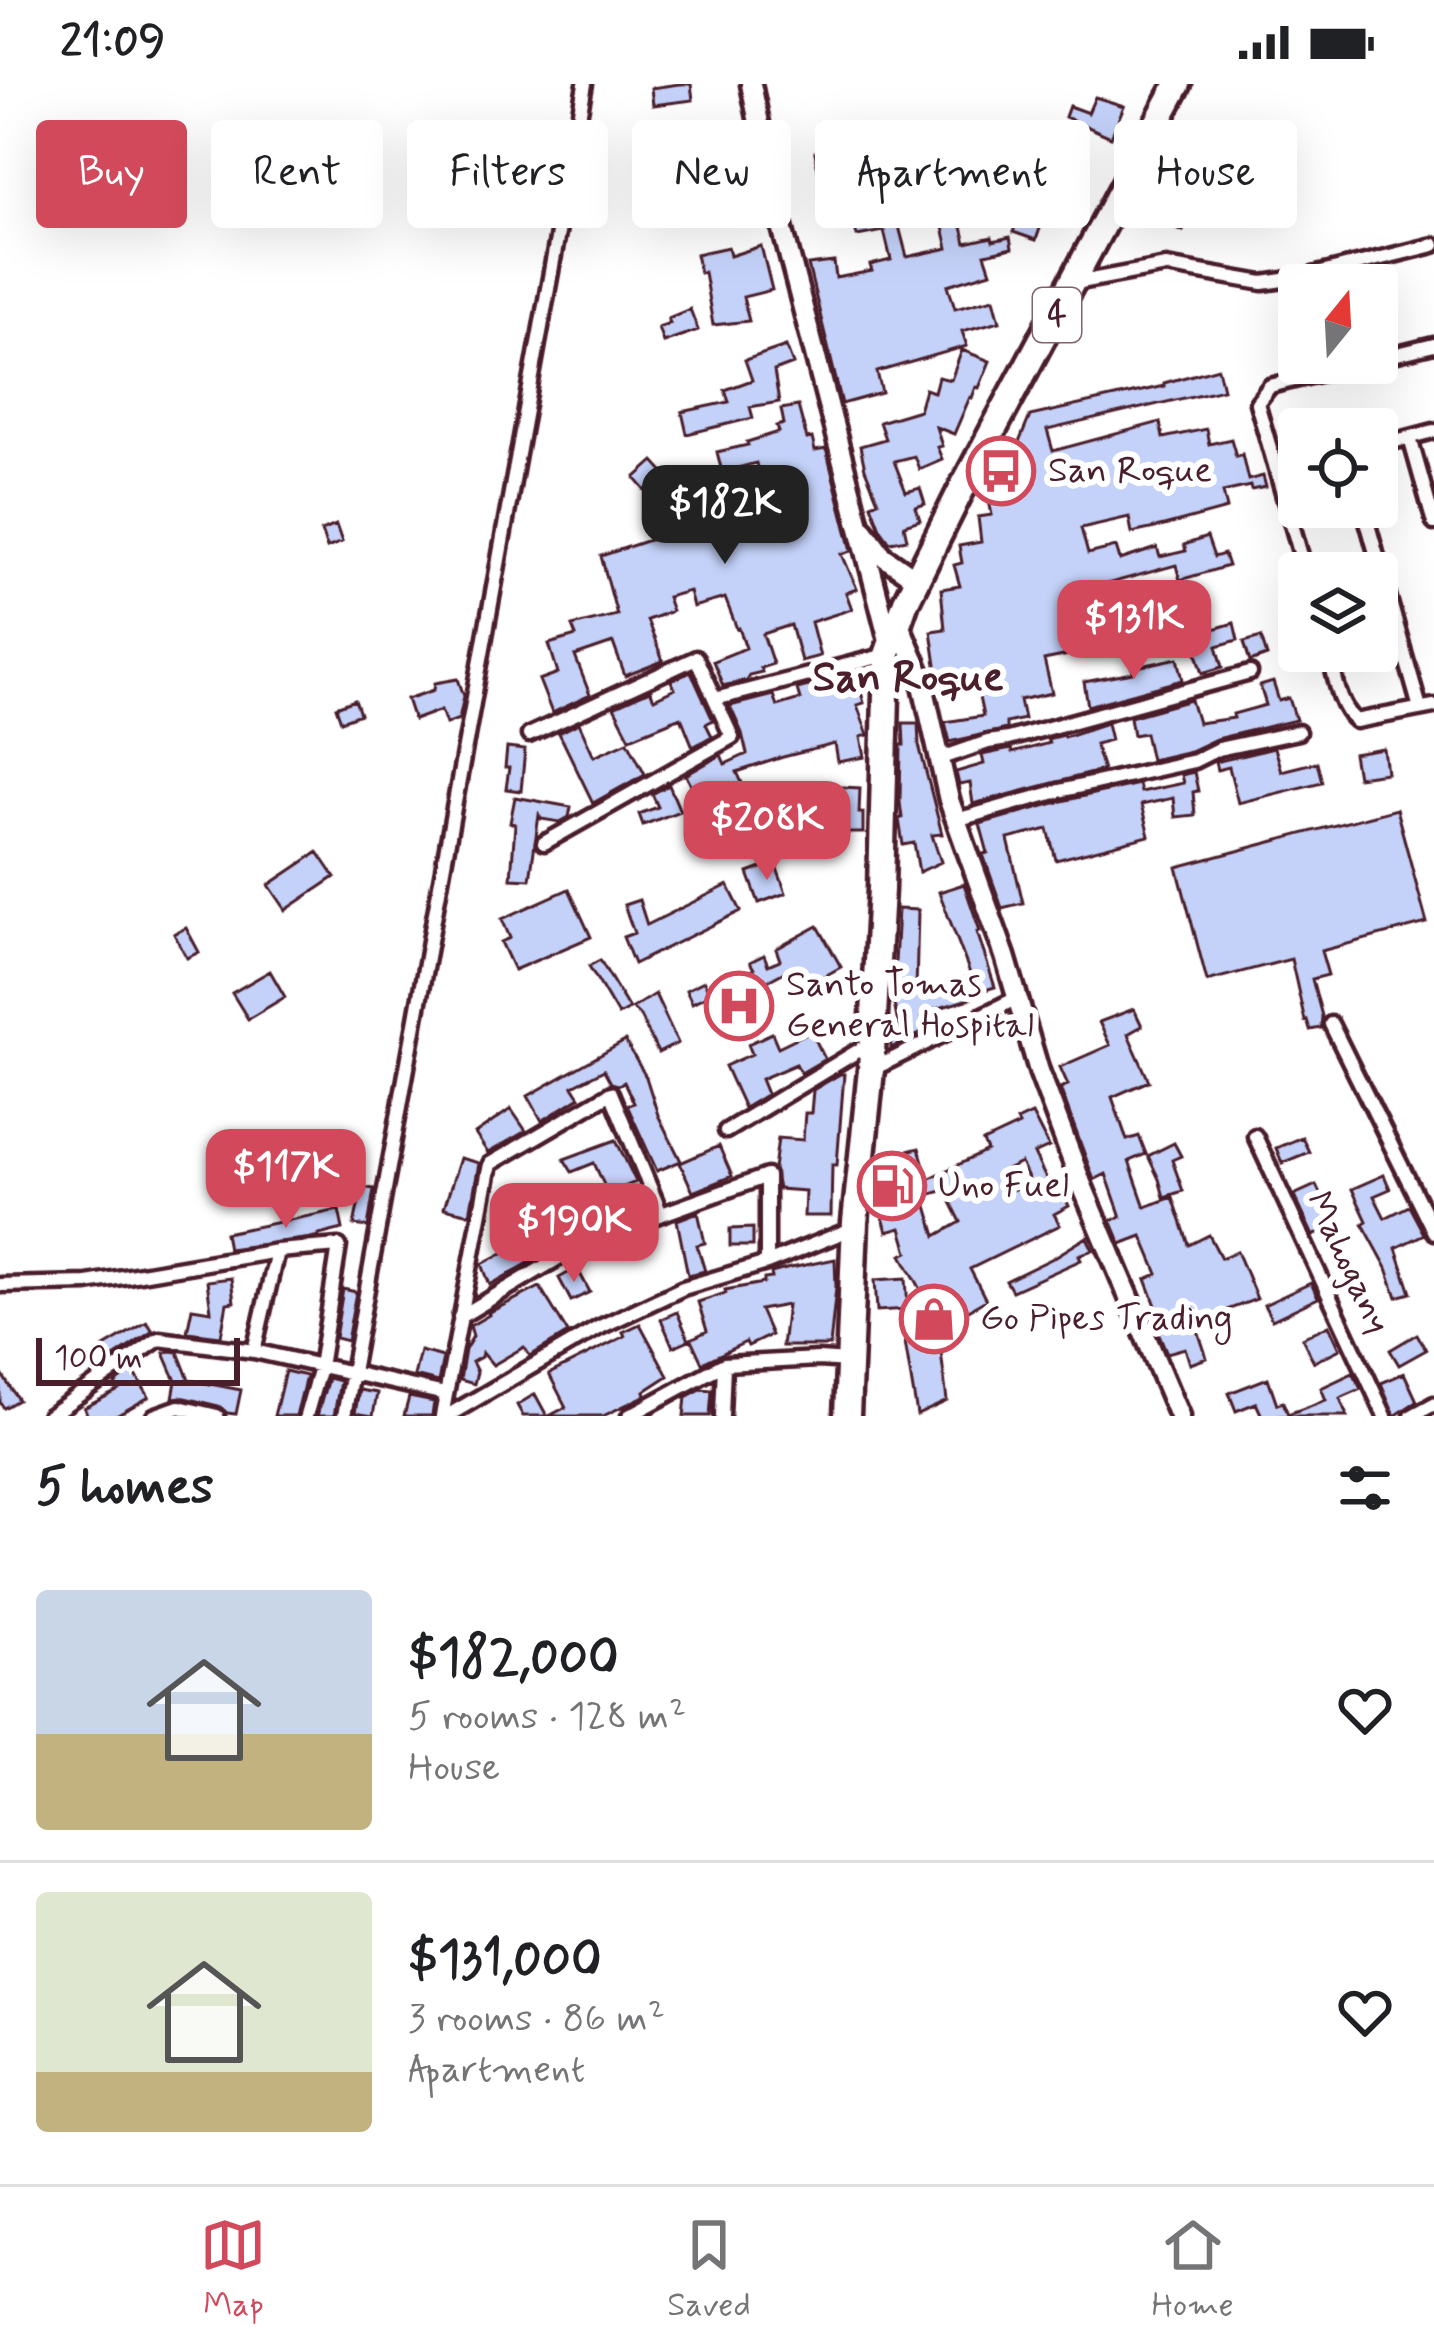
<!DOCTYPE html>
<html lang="en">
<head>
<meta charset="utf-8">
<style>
	body { margin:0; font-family:Mynerve,sans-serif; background:#f2f2f2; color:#202124; height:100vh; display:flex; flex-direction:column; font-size:45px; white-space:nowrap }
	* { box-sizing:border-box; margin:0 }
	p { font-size:39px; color:#757577 }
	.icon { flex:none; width:66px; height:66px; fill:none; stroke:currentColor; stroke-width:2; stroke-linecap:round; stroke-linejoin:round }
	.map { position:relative; height:1332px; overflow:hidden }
	.drawer { display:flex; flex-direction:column; background:#fff; flex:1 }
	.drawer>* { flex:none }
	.hud { position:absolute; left:36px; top:36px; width:1362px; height:108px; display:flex; gap:24px }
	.needle { width:78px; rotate:18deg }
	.controls { position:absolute; left:1278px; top:180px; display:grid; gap:24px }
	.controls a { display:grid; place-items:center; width:120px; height:120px; border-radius:12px; background:#fff; box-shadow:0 12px 48px #0002; font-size:60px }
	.scale { position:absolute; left:36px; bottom:30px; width:204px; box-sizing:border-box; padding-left:12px; border:6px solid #4a1f2b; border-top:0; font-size:33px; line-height:42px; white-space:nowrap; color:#4a1f2b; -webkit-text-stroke:9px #fff; paint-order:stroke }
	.price { position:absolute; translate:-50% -102px; padding:0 27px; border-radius:24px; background:#d1495b; color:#fff; font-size:39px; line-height:78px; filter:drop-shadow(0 3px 6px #0008) }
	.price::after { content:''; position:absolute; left:50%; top:72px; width:36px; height:27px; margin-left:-18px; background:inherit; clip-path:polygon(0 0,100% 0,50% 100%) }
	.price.on { background:#222; color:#fff }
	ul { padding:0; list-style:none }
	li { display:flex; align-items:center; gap:36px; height:300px; padding:0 36px }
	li+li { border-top:3px solid #e0e0e0 }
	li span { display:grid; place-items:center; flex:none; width:336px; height:240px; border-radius:12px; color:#555 }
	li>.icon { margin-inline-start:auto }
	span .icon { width:144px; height:144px; fill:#fffc; stroke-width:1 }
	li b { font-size:51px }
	h2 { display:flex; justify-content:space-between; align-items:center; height:144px; padding:0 36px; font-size:51px }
	.pill { padding:0 42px; border-radius:12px; background:#fff; box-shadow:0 12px 48px #0002; font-size:42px; line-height:108px }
	.pill.on { background:#d1495b; color:#fff }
	.status { display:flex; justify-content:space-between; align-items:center; height:84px; padding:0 60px; background:#fff; direction:ltr }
	.status svg { height:33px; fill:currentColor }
	.tabs { display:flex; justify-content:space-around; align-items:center; height:168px; border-top:3px solid #e0e0e0; background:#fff; font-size:33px; color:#757577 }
	.tabs a { display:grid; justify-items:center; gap:6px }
	.tabs .on { color:#d1495b }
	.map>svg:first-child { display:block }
	.building { fill:#c4d2f9; stroke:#4a1f2b; stroke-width:3; fill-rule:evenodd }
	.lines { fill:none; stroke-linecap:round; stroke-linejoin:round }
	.street-casing { stroke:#4a1f2b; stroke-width:21 }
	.secondary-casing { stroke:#4a1f2b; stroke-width:27 }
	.highway-casing { stroke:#4a1f2b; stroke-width:33 }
	.street { stroke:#fff; stroke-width:12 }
	.secondary { stroke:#fff; stroke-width:18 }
	.highway { stroke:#fff; stroke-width:24 }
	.labels { text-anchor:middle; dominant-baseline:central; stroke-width:12; stroke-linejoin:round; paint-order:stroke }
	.shield { fill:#fff; stroke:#80626b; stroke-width:3 }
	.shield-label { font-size:33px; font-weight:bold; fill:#4a1f2b }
	.poi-label { font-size:36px; fill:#4a1f2b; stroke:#fff; text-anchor:start }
	.street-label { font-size:36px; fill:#4a1f2b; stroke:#fff }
	.quarter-label { font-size:42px; font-weight:bold; fill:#4a1f2b; stroke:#fff }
</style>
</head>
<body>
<div class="status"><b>21:09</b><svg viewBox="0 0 49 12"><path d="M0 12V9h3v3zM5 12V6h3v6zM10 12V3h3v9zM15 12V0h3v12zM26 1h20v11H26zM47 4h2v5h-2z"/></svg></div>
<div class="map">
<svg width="1434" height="1332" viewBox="0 0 1434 1332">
	<rect width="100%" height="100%" fill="#fff"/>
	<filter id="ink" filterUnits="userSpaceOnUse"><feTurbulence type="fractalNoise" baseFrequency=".00833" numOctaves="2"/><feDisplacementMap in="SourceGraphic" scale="24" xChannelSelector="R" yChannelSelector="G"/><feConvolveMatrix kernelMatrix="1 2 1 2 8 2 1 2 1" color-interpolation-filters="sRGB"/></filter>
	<g filter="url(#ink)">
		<path class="building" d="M679,0h12l2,16 -40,5 -2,-17z
			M1095,13l29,9 -13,31 -46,-20 4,-11 19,7z
			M1003,50l26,11 6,-11 49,25 -22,39 16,7 -7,16 -25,-10 -10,29 -23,-8 21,-51 -30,-13 7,-18 -13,-6z
			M1178,57l17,6 -2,5 3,1 -14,39 17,7 -16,32 -31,-13 6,-14 7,3 18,-45 -12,-4z
			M843,64l1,8 15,-1 7,41 -11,2 -2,-16 -32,5 -6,-35z
			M895,127l12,46 41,-9 -7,-29 18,-4 7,28 26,-6 1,4 17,-4 2,11 -27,6 6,18 -43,13 7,23 39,-10 6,23 -38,10 5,15 -90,26 5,21 -40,11 -34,-139 26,-3 2,16 36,-7 -2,-6 21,-5 -7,-29 -27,5 -4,-17z
			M761,162l11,44 -29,7 6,24 -36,4 -9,-53 -4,1 -4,-19 32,-7 2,9z
			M690,225l8,21 -35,12 -5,-15 12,-4 -2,-5z
			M786,262l7,18 -19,7 5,31 -29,5 3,11 -66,16 -5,-22 47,-10 -4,-12 27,-10 -7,-20z
			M962,266l28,11 -11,27 -3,-1 -4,11 -2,-1 -16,37 -18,-7 6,19 -5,1 5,12 -23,10 -5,-13 -20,5 12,31 14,-4 5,16 -9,3 4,13 -16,5 3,14 -17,3 -10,-14 -9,-24 7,-3 -13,-32 -5,-23 25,-7 -6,-17 40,-12 6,-21 9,3 4,-15 13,3z
			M1218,284l5,21 -176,41 6,21 107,-29 3,16 43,-9 3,15 22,-5 5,17 6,-2 6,26 15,-4 3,11 -15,3 -1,-4 -27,6 4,17 -63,17 -32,7 -3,-16 -48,11 7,26 28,-7 4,13 37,-12 3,9 26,-6 -2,-6 23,-8 7,20 10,-3 4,12 -48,14 -4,-15 -110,30 12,58 -34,7 8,33 -32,7 4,19 -18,4v6l-56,13 -5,-20 38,-6 -9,-42 -36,5 -7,-48 14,-2 -4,-40 19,-3 -6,-21 8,-2 -3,-17 22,-4 -3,-25 14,-2 -4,-19 22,-39h3l17,-41 134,-30v-3z
			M798,322l9,33 5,-1 3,13 11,-2 26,102 -10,3 15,35 -11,4 6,16 -41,13 9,34 -19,5 -10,-36 -28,9 10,30 -13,4 2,4 -13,3 -3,5 -23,6 -10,-25 33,-13 -7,-20 -2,1 -12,-31 -32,9 -4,-16 -22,6 5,14 -25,9 16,41 -38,15 -12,-33 -38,13 15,39 -38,18 -13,-33 19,-7 -9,-29 27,-8 -4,-10 45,-11 -16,-59 48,-16 -8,-21 26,-10 -14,-22 -6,5 -12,-14 19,-17 18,20 2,-1 10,15 -2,2 8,19 21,-10 10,22 75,-20 -9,-36 -27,7 -4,-16 -34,9 -5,-20 31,-7 -1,-3 32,-10 -2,-6 7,-2 -3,-15z
			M336,441l6,17 -15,6 -6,-17z
			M1234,539l4,17 -21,6 6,21 -20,6 -10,-33 19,-5 -2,-5z
			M1261,553l6,19 -17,6 -6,-20z
			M1178,574l5,22 -95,26 -4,-24 49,-9 -1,-5z
			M691,588l22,48 -7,4 6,12 -19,11 -12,-30 -51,21 -16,-31 36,-16 4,8 21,-10 -4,-8z
			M856,590l8,29 -7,2 11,30 -7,2 4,20 -27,5 -3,-18 -52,13 -46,15 5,11 -43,19 -13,-27 35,-20 4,9 22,-10 -5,-21 -12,-27 43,-11 4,11 23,-7 -3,-10z
			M458,595l6,17 -5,23 -13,5 -5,-14 -27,10 -7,-21 27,-9 1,-7z
			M1273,598l6,19 10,-3 7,22 -80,19 -26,12 -39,9 -6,-27 -12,2 -3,-18 61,-17 7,23 36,-5 -1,-4 33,-9 -6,-19z
			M355,616l5,14 -19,7 -5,-14z
			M579,639l15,33 34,-15 17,33 -52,29 -34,-70z
			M903,639h15l1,22 23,89 -10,1 9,27 -22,10 -5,-29 -11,2 -4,-26 3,-1 -2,-16 1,-57h3z
			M1107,639l4,17 -16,4 8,26 -130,34 -3,-21 -11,2 -3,-13 28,-8 -2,-9 29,-6 1,4 37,-10 -2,-4 16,-4 1,2z
			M507,664l18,2 -4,41 -15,-2 3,-21h-4z
			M1274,664l7,23 36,-9 5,20 -84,21 -9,-36 -12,3 -2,-8z
			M1384,665l3,24 -30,4 -4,-23z
			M1194,688l4,19 -5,1 2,23 -20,2 -2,-19 -32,7 8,31 -93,24 -8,-31 -40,10 15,64 -21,5 -17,-48 -2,-6 5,-1 -8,-29 82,-23 76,-17 2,8 43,-9 -2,-8z
			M669,701l11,26 -37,14 -4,-11 19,-7 -6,-13z
			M842,703l18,1 -1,25h4v20h-64l1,-36 42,2z
			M515,713l56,10 -2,10 -9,5 -19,-3 -2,-4 -9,64 -19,-1 4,-54 -5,-1z
			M1396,725l31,114 -106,28 7,24 -16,4 10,37 -1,12 -11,2 -3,-10 -2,1 -14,-62 -84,22 -30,-114z
			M318,768l17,25 -49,33 -17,-25z
			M775,779l11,30 -27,10 -11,-30z
			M964,800l16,47 -3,1 18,55 -20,6 1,4 -47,14 1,4 -9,3 5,13 -35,17 -1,-16 9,-3 -6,-30 5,-90 20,1 -2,82 55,-16 -32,-84z
			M728,801l13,26 -107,53 -11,-27 11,-4 -10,-28 15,-5 8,25z
			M569,805l22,48 -77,33 -13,-28 9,-4 -8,-19z
			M818,842l23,41 -38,21 -11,-20 -43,23 10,19 -23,12 -3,-7 -15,7 -12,-26 -14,7 -6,-13 18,-9 4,9 46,-21 -4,-7 14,-7 4,10 12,-5 -4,-11z
			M186,844l13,24 -12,6 -13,-24z
			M600,876l29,49 -11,6 -29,-49z
			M270,887l15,26 -37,22 -16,-26z
			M655,910l23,49 -20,10 -18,-37 -8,-8z
			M1134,925l8,17 -14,8 21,47 -37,16 15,43 12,-4 7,18 -17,7 16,46 28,-10 16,48 20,-10 12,23 16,-7 20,48 -33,12 -9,5 1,2 -20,7 11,33 -17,6 -5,-16 -18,5 -13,-31 7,-3 -15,-40 12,-5 -16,-38 -21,8 -10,-24 10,-3 -15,-43 -12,6 -34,-92 8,-3 -8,-18 50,-22 -11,-23z
			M811,947l14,28 -24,14 -5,-9 -35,15 6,15 -23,14 -19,-42 27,-12 -4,-10 24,-11 6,14z
			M625,957l21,36 12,38 23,46 -24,10 -30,-66 7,-2 -10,-21 -6,3 -7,-2 -7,-13 -31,16 7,11 -38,24 -14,-25z
			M840,990h4l-7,91h-5l-1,51h-27l1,-25 -27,-2 -4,-20 4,-31 25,2 2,-27h6l2,-23z
			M511,1025l15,22 -38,22 -13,-19z
			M1032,1030l17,33 -15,7 18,37 8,-4 9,19 -15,8 6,11 -90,44 16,31 -45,26 -39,-71 6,-3 -7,-24 -14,4 -8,-30 8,-2 -8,-31 31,-8 -3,-10 12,-3 9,31 59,-28 -4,-9 36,-17 -2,-4zM1021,1079l9,20 -21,8 -9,-18zM945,1106l16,32 -25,14 -12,-40z
			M1302,1053l7,15 -27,11 -6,-15z
			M616,1056l20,42 -19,8 11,20 -61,31 -77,44 -8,-21 48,-25 33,-14 -1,-2 24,-12 -1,-2 24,-13 -15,-33 -22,9 -8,-13z
			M1174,1059l7,13 -9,4 11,31 -19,6 -5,-18 -11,-23z
			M719,1062l13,30 -39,16 -13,-29z
			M460,1074l19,5 -9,51 -26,-6z
			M1384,1091l6,14 -16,7 11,22 24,-12 15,28 -28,14 15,45 -14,4 -10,-29 -24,-44 4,-3 -15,-32z
			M1316,1101l20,41 -23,10 -19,-41z
			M362,1103l12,2 -6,38 -14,-2z
			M339,1126l4,19 -24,6v2l-91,12 -3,-16z
			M698,1128l7,31 -8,2 8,26 -17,4 -11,-55z
			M753,1144v18h-23v-17z
			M1087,1153l6,13 -14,5 2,5 -69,31 -6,-10 47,-23z
			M835,1175l1,28 -6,59h-48l5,-41 -27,5 11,25 -23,11 -2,-4 -44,21 -11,-24 16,-8 -9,-29 28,-9 -1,-3 39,-7v-4l8,-1 -1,-5 15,-4z
			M577,1184l13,24 -19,9 -12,-23z
			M231,1194l3,24 -7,1 -6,33 -34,-4 5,-24 19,3 -4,-30z
			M906,1194l2,31 -31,2 -2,-31z
			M1311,1199l7,15 -46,22 -8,-15z
			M540,1203l28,46 -38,23 -6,-9 -31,18 -11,-13 -1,5 -9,5 5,10 -3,12 -14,-4 5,-30 8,-14 -3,-10 19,-11 -1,-2z
			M343,1205l13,3 -9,49 -12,-3z
			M677,1228l12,28 -16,7 -12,-28z
			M147,1238l6,9 -42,28 -7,-12z
			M640,1240l28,52 -23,15 1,4 -43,21h-54l17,-9 -17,-33 76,-38 -2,-4z
			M1329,1241l11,24 -26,13 -12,-24z
			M1417,1250l9,16 -27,15 -9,-15z
			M939,1251l8,66 -30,14 -12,-73z
			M170,1267l8,1 11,28 52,10 -5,24 -9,-1 -8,-7 -38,-9 -8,1 3,-17 -12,-28z
			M420,1267l23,6 -5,25 -24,-6z
			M133,1286l16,27 -33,19h-28l-4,-8 35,-18 -4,-6z
			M0,1287l18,29 -14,8 -4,-6z
			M285,1287l21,5 -10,40h-22z
			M1353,1289l8,16 -21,9 7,18h-85l-6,-13 -20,8 -7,-18 39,-15 9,26 6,-2 5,12 38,-14 -5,-12z
			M1404,1289l13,28 -22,15 -14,-33z
			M328,1294l12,3 -6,35h-17z
			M701,1305l11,1 -2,26h-26l2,-19z
			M359,1306l18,3 -4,23 -18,-3z
			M535,1310l12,22h-24l-6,-11z
			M409,1313l25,5 -2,14h-28z"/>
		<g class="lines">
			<defs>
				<path id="street" d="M1075,199l91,-17 97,17 42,-6 129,-32
					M1377,275l57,-14
					M1410,354l24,85
					M1377,362l57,-15
					M1278,387l21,-5
					M1363,423l57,201
					M1306,489l-49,-170 13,-17 93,-23
					M1328,567c7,23 10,54 28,70l78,-15
					M715,615l171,-44
					M529,651l167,-77 36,79 -188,106
					M939,675l49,-17 20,-3 242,-66
					M956,736l103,-29 135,-30 24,-12 80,-17
					M1331,940l103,208
					M873,985l144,-71
					M726,1047l145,-88
					M1255,1052l130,280
					M0,1201l87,-2 190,-32 62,-5 -19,121 -14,49
					M460,1233l112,-67 46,-20 149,-54v87
					M254,1267l23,-100
					M49,1332l110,-77 95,12 191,43
					M154,1332l25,-9 38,9
					M344,1332l241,-1332
					M442,1332l48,-252 121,-71 50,121
					M447,1332l151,-88 85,-40 84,-25 87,-35
					M629,1332l95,-52 94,-5 31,2
					M722,1332l2,-52
					M1412,1332l22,-12"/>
				<path id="secondary" d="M751,0l23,112 116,448
					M864,446l19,26 34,24
					M898,537l23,55 28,124 56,156 34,115 42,112 98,233"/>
				<path id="highway" d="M847,1332l8,-194 16,-152 10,-181 6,-234 19,-54 53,-107 219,-410"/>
			</defs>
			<use href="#street" class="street-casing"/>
			<use href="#secondary" class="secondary-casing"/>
			<use href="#highway" class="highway-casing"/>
			<use href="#street" class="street"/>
			<use href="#secondary" class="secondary"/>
			<use href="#highway" class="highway"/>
		</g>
	</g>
	<defs>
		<symbol id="bus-ring" viewBox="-11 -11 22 22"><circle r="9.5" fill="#fff" stroke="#d1495b" stroke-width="1.5"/><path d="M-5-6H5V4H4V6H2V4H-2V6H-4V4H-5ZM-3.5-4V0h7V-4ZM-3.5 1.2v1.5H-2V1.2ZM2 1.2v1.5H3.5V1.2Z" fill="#d1495b"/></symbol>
		<symbol id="hospital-ring" viewBox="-11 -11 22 22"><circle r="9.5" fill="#fff" stroke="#d1495b" stroke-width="1.5"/><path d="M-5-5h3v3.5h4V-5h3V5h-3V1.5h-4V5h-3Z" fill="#d1495b"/></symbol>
		<symbol id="fuel-ring" viewBox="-11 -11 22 22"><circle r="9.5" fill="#fff" stroke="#d1495b" stroke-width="1.5"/><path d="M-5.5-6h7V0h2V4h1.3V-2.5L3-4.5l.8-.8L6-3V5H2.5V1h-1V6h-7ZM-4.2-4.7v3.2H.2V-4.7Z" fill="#d1495b"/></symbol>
		<symbol id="shop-ring" viewBox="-11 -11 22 22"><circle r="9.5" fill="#fff" stroke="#d1495b" stroke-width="1.5"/><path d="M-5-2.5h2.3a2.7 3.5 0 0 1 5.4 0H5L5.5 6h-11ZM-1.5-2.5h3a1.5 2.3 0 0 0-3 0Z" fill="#d1495b"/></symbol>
	</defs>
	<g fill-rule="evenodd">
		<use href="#bus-ring" x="963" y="349" width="76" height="76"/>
		<use href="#hospital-ring" x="701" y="884" width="76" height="76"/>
		<use href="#fuel-ring" x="854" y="1064" width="76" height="76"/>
		<use href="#shop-ring" x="896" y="1197" width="76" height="76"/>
	</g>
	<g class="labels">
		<rect class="shield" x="1033" y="204" width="48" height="54" rx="9"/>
		<g class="shield-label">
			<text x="1057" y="231">4</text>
		</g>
		<g class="poi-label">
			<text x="1048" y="387">San Roque</text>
			<text x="786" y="901">Santo Tomas<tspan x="786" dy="41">General Hospital</tspan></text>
			<text x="938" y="1102">Uno Fuel</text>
			<text x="980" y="1235">Go Pipes Trading</text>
		</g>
		<g class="street-label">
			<text transform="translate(1347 1179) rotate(65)">Mahogany</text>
		</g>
		<g class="quarter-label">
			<text x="908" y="594">San Roque</text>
		</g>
	</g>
</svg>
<div class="controls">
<a><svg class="needle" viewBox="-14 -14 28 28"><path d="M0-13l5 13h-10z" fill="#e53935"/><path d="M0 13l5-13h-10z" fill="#757577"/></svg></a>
<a><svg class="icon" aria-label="locate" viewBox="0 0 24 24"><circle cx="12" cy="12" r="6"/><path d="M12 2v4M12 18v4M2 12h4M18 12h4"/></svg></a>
<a><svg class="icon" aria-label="layers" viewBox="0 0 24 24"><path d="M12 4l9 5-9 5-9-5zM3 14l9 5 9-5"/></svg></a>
</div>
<div class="scale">100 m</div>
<b class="price on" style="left:725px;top:483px">$182K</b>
<b class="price" style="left:1134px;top:598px">$131K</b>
<b class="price" style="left:767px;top:799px">$208K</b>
<b class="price" style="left:286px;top:1147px">$117K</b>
<b class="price" style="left:574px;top:1201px">$190K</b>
<div class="hud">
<a class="pill on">Buy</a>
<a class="pill">Rent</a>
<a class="pill">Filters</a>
<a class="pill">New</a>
<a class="pill">Apartment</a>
<a class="pill">House</a>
</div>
</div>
<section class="drawer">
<h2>5 homes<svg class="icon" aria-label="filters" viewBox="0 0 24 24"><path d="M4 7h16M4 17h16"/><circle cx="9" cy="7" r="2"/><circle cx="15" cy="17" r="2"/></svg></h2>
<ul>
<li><span style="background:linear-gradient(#c9d6e8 60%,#c2b280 0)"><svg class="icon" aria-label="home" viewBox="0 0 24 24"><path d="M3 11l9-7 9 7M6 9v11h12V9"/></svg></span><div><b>$182,000</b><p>5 rooms · 128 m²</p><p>House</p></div><svg class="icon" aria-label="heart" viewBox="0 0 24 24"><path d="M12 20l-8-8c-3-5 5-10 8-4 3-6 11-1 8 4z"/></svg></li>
<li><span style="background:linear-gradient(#dfe7d0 75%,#c2b280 0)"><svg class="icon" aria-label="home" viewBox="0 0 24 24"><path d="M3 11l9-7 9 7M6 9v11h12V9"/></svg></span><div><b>$131,000</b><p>3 rooms · 86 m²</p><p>Apartment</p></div><svg class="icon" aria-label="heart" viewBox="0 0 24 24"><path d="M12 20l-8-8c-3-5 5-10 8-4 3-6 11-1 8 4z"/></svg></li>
</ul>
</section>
<nav class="tabs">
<a class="on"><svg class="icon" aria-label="map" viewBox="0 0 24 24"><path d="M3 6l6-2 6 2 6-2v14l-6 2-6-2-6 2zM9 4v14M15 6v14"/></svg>Map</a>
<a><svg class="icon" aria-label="saved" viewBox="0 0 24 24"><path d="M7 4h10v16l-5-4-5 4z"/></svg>Saved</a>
<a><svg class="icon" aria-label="home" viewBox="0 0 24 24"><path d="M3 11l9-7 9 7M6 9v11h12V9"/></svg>Home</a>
</nav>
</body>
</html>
